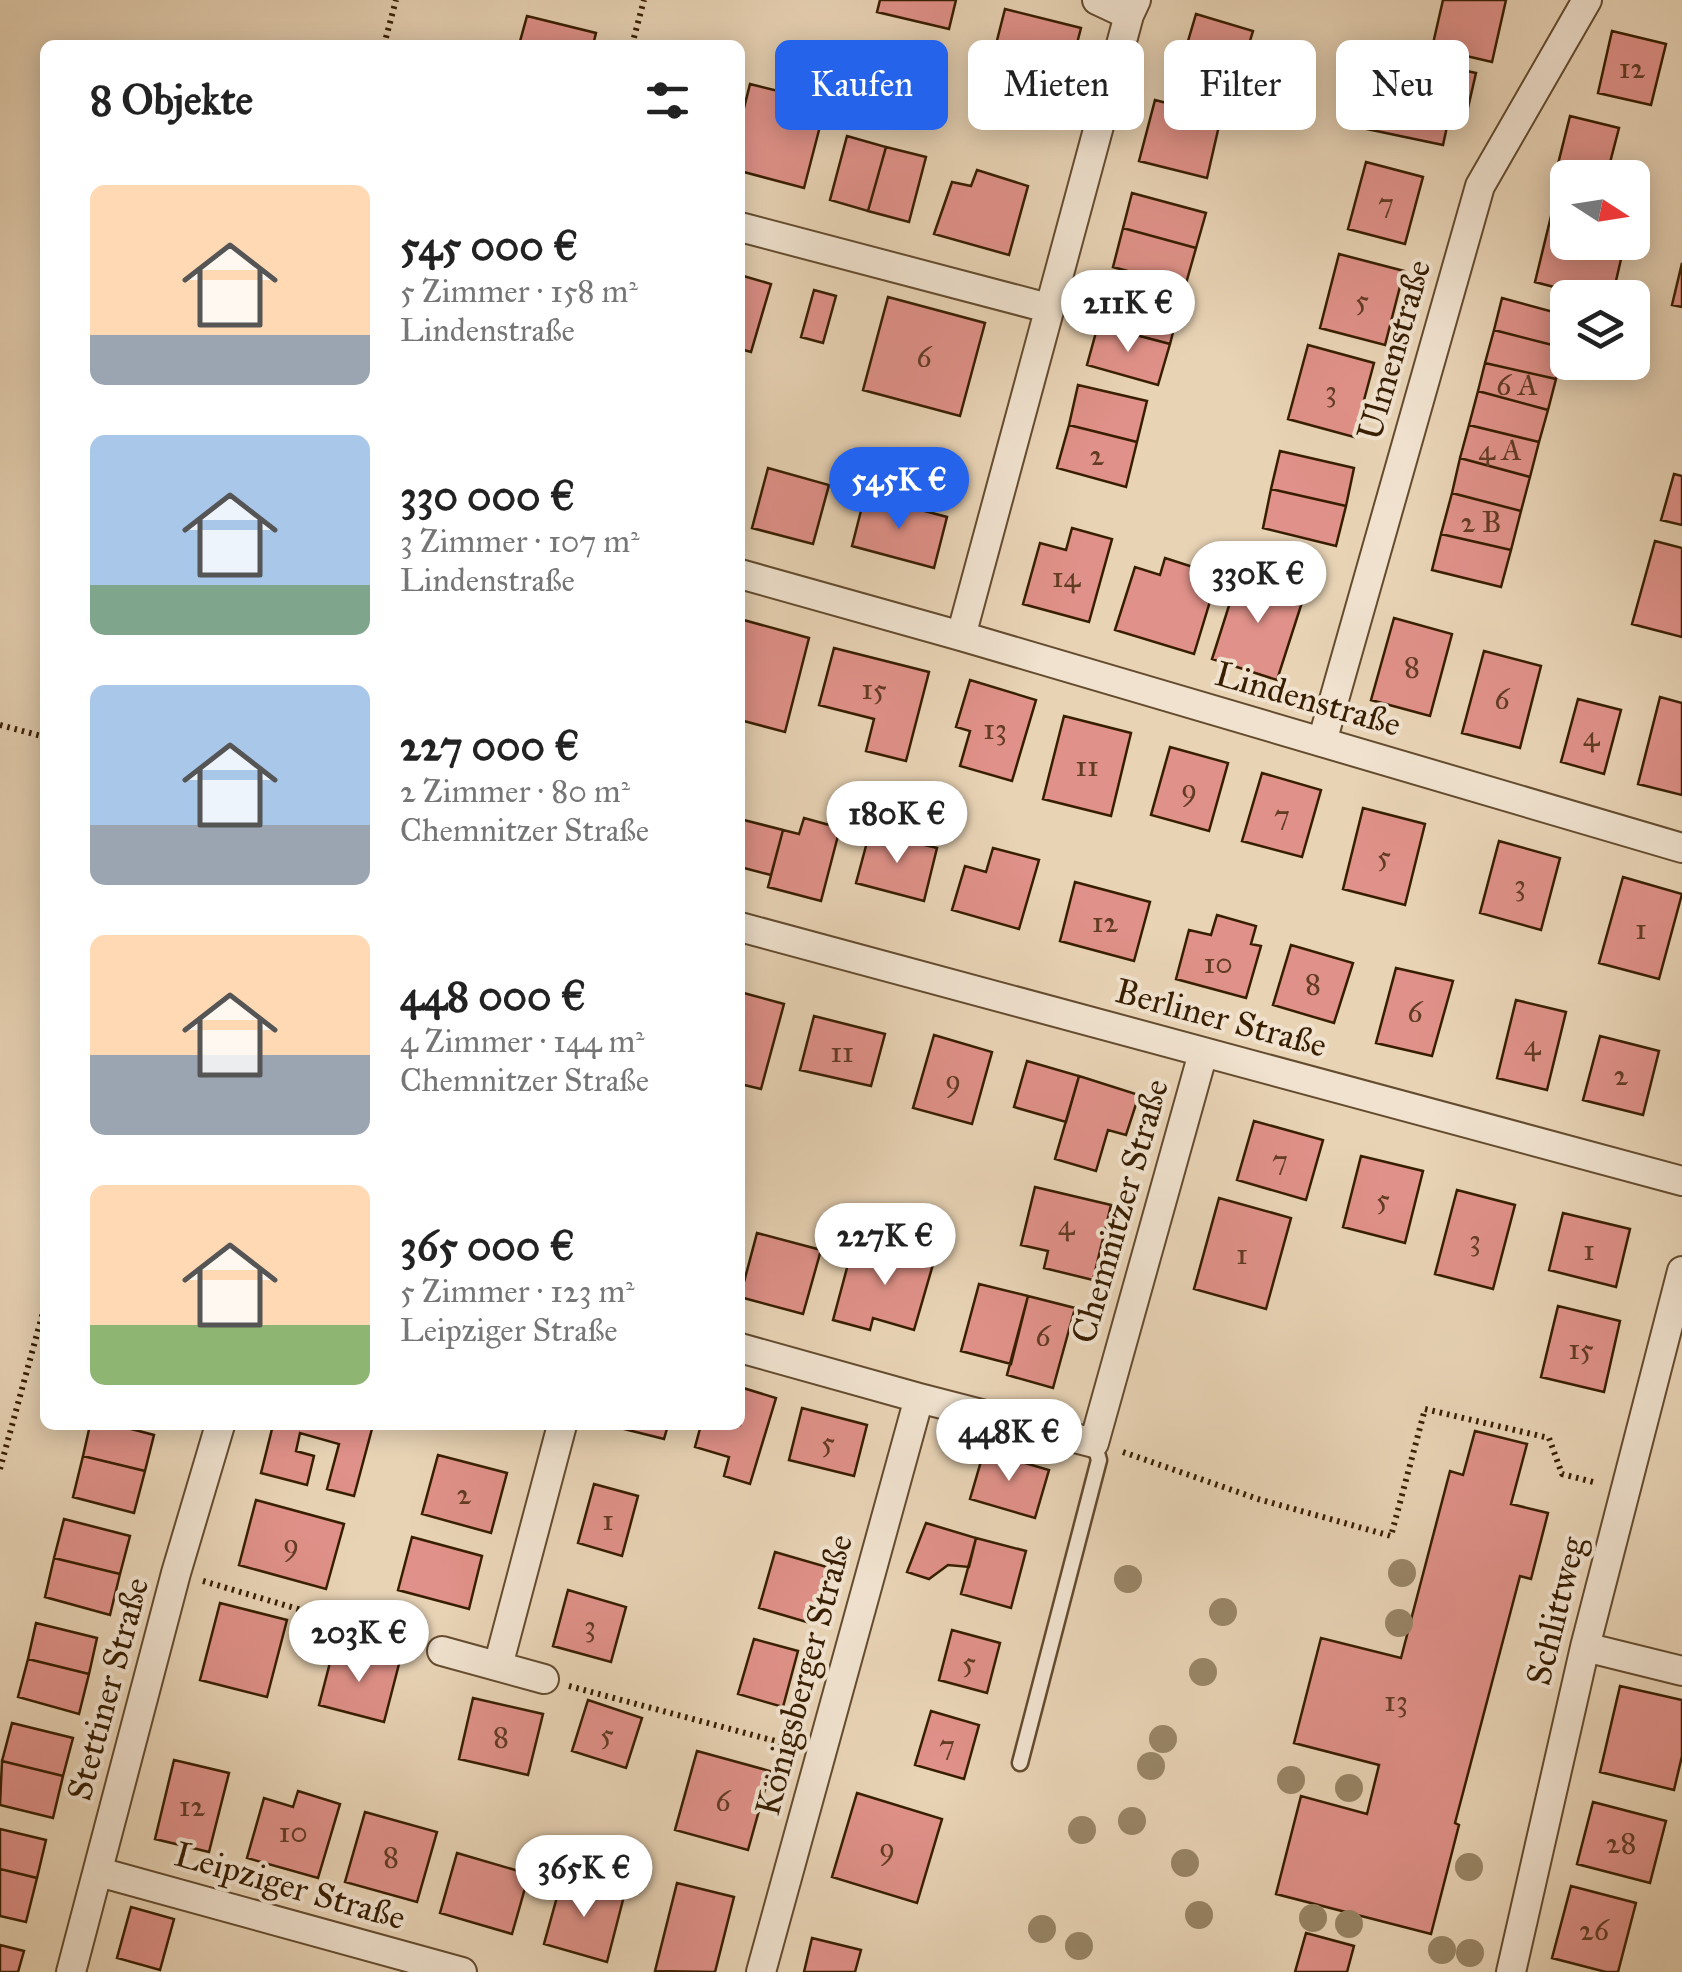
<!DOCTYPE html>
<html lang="de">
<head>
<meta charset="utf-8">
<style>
	body { margin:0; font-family:"IM FELL Great Primer",serif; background:#f2f2f2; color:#222; height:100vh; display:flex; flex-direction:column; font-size:38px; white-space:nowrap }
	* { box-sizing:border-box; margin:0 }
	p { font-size:32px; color:#767676 }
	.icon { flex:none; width:55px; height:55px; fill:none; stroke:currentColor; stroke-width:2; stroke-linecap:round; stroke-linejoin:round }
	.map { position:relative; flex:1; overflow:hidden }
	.sheet { position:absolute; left:40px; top:40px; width:705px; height:1390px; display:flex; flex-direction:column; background:#fff; border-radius:15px; box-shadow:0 5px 25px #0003 }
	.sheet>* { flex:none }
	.guide { position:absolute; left:775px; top:40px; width:755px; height:90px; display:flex; gap:20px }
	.needle { width:65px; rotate:102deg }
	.buttons { position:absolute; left:1550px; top:160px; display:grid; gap:20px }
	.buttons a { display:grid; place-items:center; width:100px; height:100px; border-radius:15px; background:#fff; box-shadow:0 5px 25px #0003; font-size:50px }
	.price { position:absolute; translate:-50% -85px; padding:0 22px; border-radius:35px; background:#fff; color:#222; font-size:32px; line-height:65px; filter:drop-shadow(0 2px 5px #0008) }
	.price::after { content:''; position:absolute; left:50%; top:60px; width:30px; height:22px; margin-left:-15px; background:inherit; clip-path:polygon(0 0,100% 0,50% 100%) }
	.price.current { background:#2563eb; color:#fff }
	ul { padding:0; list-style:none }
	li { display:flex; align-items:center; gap:30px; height:250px; padding:0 50px }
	li span { display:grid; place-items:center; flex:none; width:280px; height:200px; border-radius:15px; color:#555 }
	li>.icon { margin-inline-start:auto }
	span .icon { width:120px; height:120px; fill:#fffc; stroke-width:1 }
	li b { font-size:42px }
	h2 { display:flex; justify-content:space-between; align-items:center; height:120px; padding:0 50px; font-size:42px }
	.chip { padding:0 35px; border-radius:15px; background:#fff; box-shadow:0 5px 25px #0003; font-size:35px; line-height:90px }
	.chip.current { background:#2563eb; color:#fff }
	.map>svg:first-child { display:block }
	.building { fill:#e09189; stroke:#381e01; stroke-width:2.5 }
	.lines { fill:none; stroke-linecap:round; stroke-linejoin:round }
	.service-casing { stroke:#644b2e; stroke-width:19 }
	.minor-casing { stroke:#644b2e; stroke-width:32 }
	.path { stroke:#381e01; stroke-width:6; stroke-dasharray:2.5 5; stroke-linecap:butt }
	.service { stroke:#f0e2cf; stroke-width:14 }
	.minor { stroke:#f0e2cf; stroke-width:28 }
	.tree { fill:#988566 }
	.labels { text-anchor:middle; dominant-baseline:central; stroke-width:8; stroke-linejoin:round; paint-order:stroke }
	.number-label { font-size:30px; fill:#623b23 }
	.street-label { font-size:35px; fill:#381e01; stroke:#f0e2cf }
</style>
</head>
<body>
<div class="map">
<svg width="1682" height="1972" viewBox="0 0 1682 1972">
	<rect width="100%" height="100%" fill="#e8d3b5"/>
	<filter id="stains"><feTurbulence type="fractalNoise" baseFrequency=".002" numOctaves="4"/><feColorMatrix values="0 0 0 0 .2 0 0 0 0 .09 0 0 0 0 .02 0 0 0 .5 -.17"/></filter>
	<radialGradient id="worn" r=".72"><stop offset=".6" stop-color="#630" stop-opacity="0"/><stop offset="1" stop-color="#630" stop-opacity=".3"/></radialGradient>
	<path class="building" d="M880,0h76l-7,29 -72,-17z
		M1443,0h63l-14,62 -60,-14z
		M1005,9l76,19 -19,73 -45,-11 6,-26 -30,-8z
		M1196,14l57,17 -19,61 -56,-17z
		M527,16l69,17 -3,12h-74z
		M1612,31l54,13 -15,61 -53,-12z
		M1390,54l86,19 -9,39 -85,-19z
		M750,84l76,19 -22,85 -64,-17v-47z
		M1370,91l81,17 -8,37 -81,-17z
		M1155,100l66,17 -14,61 -68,-17z
		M1570,116l49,12 -13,50h-38v6l-14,-4z
		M847,136l39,11 -18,64 -38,-11z
		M886,147l40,10 -17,65 -41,-11z
		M1366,162l57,15 -18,67 -57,-15z
		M977,170l51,16 -19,69 -75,-21 18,-52 19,4z
		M1132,193l74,20 -10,35 -73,-20z
		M1553,208l15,4v30h57l-13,56h-16l-61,-16z
		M1123,228l73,20 -11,39 -72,-20z
		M1339,254l65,17 -19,74 -65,-17z
		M1682,263v44l-10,-2z
		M740,275l31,9 -20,68 -11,-3z
		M814,290l22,6 -13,47 -22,-6z
		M1108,290l71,19 -9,35 -72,-19z
		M888,297l97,26 -25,93 -97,-26z
		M1502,298l66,18v18l-4,14 -70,-18z
		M1098,325l72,19 -12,41 -71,-20z
		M1494,330l70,18 -8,31 -71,-16z
		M1308,345l66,18 -20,74 -66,-18z
		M1485,363l71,16 -8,31 -70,-19z
		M1078,385l69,16 -10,41 -68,-17z
		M1478,391l70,19 -9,32 -70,-17z
		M1069,425l68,17 -11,45 -69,-19z
		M1469,425l70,17 -9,35 -70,-19z
		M1280,451l74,17 -8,38 -75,-17z
		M1460,458l70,19 -9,34 -69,-18z
		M768,468l61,17 -16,59 -61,-16z
		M1674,474l8,2v49l-21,-5z
		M1271,489l75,17 -10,40 -73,-18z
		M1452,493l69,18 -10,39 -70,-16z
		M865,495l82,22 -13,51 -82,-22z
		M1072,528l40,11 -23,83 -66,-18 17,-61 26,7z
		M1441,534l70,16 -10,37 -69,-17z
		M1655,541l27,7v89l-50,-13z
		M1165,558l53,17 -24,79 -79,-24 20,-63 25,8z
		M1240,571l65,22 -28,87 -65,-21z
		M1394,618l58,16 -22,82 -59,-16z
		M740,619l69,19 -24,94 -45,-12z
		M834,648l95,24 -23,89 -40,-10 8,-32 -55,-14z
		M1484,651l57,15 -21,82 -58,-15z
		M970,680l66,20 -24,81 -52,-15 10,-35 -14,-4z
		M1660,697l22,6v92l-44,-11z
		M1578,699l43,11 -17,64 -43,-12z
		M1064,716l67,17 -20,83 -68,-17z
		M1170,747l58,16 -19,68 -58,-16z
		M1262,773l59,17 -19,67 -60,-16z
		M1363,808l62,16 -20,81 -62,-16z
		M804,818l36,10 -19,73 -53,-14 15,-57 16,4z
		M740,819l43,11 -12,45 -31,-8z
		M870,831l67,17 -13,53 -68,-18z
		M1499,841l61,17 -19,72 -61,-17z
		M993,848l46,12 -20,69 -67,-19 13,-44 21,6z
		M1623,877l59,17 -23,85 -60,-16z
		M1075,882l75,20 -16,59 -74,-20z
		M1217,915l39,11 -5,18 10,2 -15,52 -70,-19 13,-49 22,5z
		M1291,945l62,18 -19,60 -61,-18z
		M1396,968l57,13 -21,75 -56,-13z
		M740,992l44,12 -23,85 -21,-5z
		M1516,1000l50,12 -19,78 -50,-12z
		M814,1016l71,18 -14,52 -71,-16z
		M934,1035l58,17 -20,72 -59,-16z
		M1600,1036l59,15 -16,64 -60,-15z
		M1027,1061l52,15 -13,46 -52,-15z
		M1079,1076l60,19 -13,40 -18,-5 -12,41 -41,-12z
		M1254,1121l69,19 -17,60 -69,-20z
		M1361,1156l62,15 -18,72 -62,-16z
		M1035,1187l76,18 -18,75 -49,-12 4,-17 -27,-6z
		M1457,1190l58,15 -22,84 -58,-15z
		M1219,1198l72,20 -25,91 -72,-20z
		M1563,1213l67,16 -14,58 -67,-17z
		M757,1233l64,17 -18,64 -63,-17z
		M895,1242l41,12 -22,76 -41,-12 -3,12 -37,-10 18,-67 38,11z
		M979,1284l49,12 -17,68 -50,-13z
		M1028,1296l47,12 -22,80 -46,-13z
		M1558,1306l62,15 -16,71 -63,-15z
		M740,1387l36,11 -26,86 -26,-8 5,-19 -34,-10 6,-22h39z
		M802,1408l65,17 -13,51 -65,-16z
		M90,1425h26l38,10 -9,36 -62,-15z
		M273,1425h100l-19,71 -27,-7 12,-45 -39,-11 -4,18 18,5 -7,29 -46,-12z
		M608,1425h60l-4,14z
		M1475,1431l52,13 -16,60 37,9 -17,66 -11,-3 -65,247 4,2 -28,109 -155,-40 25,-98 66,18 12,-49 -85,-22 27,-105 80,20 49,-187 13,4z
		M984,1451l65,19 -14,48 -65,-19z
		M438,1455l69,18 -16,60 -69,-19z
		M83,1456l62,15 -11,42 -61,-16z
		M594,1484l44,12 -16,60 -44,-13z
		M256,1500l88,24 -18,65 -87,-24z
		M64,1519l66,17 -10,38 -66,-16z
		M926,1523l50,15 -7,29 -21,-2 -19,14 -22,-7z
		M412,1537l70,19 -13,53 -71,-19z
		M976,1538l50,13 -15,57 -50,-14z
		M775,1552l52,15 -17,56 -51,-15z
		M54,1558l66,16 -10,41 -65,-18z
		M568,1590l58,17 -15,55 -58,-16z
		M220,1603l67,17 -20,77 -67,-17z
		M36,1623l61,15 -8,36 -61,-15z
		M952,1630l48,13 -13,50 -48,-13z
		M754,1639l44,12 -15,56 -45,-13z
		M334,1647l65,17 -15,58 -65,-17z
		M28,1659l61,15 -10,40 -61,-17z
		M1620,1686l62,14v56l-8,34 -74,-18z
		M473,1698l70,16 -15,61 -69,-16z
		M588,1700l54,18 -16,50 -54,-17z
		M931,1711l48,14 -15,54 -49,-14z
		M12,1723l61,15 -10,38 -61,-15z
		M697,1751l73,20 -22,79 -73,-20z
		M174,1760l55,13 -20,79 -54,-13z
		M2,1761l61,15 -10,42 -53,-13z
		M298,1791l42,13 -22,74 -71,-20 17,-60 29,9z
		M857,1793l85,26 -25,84 -85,-26z
		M1593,1802l73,19 -16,62 -73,-19z
		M365,1812l72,20 -20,70 -72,-20z
		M0,1829l46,11 -9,38 -37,-9z
		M457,1853l72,21 -17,60 -72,-21z
		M0,1869l37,9 -11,44 -26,-6z
		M562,1879l62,17 -17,66 -63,-18z
		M677,1883l57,14 -19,75 -60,-1z
		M1571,1886l65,17 -18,69h-12l-54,-14z
		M131,1907l43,12 -14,51 -43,-12z
		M1306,1933l48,13 -7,26h-52z
		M812,1938l49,12 -6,22h-51z
		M0,1945l24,6 -6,21h-18z"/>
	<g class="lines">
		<defs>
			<path id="service" d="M1020,1763l79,-303 -5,-17"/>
			<path id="minor" d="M1097,0l32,15
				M740,227l308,81
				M740,574l221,62 721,212
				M961,636l168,-621 7,-15
				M1322,742l158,-556 107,-186
				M740,927l942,254
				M740,1348l179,50 175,45 109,-390
				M1585,1647l97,24
				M442,1651l102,28
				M498,1666l64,-241
				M99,1872l363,100
				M71,1972l105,-399 44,-148
				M761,1972l158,-574
				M1511,1972l74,-325 97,-376"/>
		</defs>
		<use href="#service" class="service-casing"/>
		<use href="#minor" class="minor-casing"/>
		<path class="path" d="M384,45l12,-45
			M632,45l12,-45
			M0,725l45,12
			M1123,1452l135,47 133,37 34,-127 124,29 13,36 35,9
			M0,1469l45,-164
			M203,1581l214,63
			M569,1686l225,60"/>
		<use href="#service" class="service"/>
		<use href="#minor" class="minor"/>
	</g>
	<g class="tree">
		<circle cx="1402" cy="1573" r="14"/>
		<circle cx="1128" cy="1579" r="14"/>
		<circle cx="1223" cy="1612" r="14"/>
		<circle cx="1399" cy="1623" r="14"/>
		<circle cx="1203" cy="1672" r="14"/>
		<circle cx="1163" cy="1739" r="14"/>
		<circle cx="1151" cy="1766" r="14"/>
		<circle cx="1291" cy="1780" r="14"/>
		<circle cx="1349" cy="1788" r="14"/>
		<circle cx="1132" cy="1821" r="14"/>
		<circle cx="1082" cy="1830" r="14"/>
		<circle cx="1185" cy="1863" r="14"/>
		<circle cx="1469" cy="1867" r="14"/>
		<circle cx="1199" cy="1915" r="14"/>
		<circle cx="1313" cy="1918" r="14"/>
		<circle cx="1349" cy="1924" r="14"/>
		<circle cx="1042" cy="1929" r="14"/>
		<circle cx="1079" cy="1946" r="14"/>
		<circle cx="1442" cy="1950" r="14"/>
		<circle cx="1470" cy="1953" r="14"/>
	</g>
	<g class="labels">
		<g class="number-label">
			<text x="1632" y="68">12</text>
			<text x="1386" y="203">7</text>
			<text x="1362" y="300">5</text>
			<text x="924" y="357">6</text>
			<text x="1517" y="385">6 A</text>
			<text x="1331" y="391">3</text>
			<text x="1500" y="450">4 A</text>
			<text x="1097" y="455">2</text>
			<text x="1481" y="522">2 B</text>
			<text x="1066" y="577">14</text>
			<text x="1412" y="667">8</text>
			<text x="874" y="689">15</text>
			<text x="1502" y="699">6</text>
			<text x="995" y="729">13</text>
			<text x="1591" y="736">4</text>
			<text x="1087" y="766">11</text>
			<text x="1189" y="789">9</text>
			<text x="1282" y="815">7</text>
			<text x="1384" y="856">5</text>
			<text x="1520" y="885">3</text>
			<text x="1105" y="922">12</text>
			<text x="1641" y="929">1</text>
			<text x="1218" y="963">10</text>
			<text x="1313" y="984">8</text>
			<text x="1415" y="1012">6</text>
			<text x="1532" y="1045">4</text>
			<text x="842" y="1052">11</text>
			<text x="1621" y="1075">2</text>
			<text x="953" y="1080">9</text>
			<text x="1280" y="1160">7</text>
			<text x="1383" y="1199">5</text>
			<text x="1066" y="1225">4</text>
			<text x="1475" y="1240">3</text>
			<text x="1589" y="1250">1</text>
			<text x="1242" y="1254">1</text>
			<text x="1043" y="1336">6</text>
			<text x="1581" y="1349">15</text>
			<text x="828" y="1442">5</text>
			<text x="464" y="1494">2</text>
			<text x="608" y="1520">1</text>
			<text x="291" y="1544">9</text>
			<text x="590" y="1626">3</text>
			<text x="969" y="1662">5</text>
			<text x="1396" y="1701">13</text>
			<text x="607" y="1734">5</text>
			<text x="501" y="1737">8</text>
			<text x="947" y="1745">7</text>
			<text x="723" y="1801">6</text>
			<text x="192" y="1806">12</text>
			<text x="293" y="1832">10</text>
			<text x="1621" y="1843">28</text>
			<text x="887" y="1848">9</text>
			<text x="391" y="1857">8</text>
			<text x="1594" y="1930">26</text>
		</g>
		<g class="street-label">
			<text transform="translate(1394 350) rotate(-74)">Ulmenstraße</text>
			<text transform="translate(1308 699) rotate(16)">Lindenstraße</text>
			<text transform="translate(1221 1018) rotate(15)">Berliner Straße</text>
			<text transform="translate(1120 1211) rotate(-74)">Chemnitzer Straße</text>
			<text transform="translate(1556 1611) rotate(-76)">Schlittweg</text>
			<text transform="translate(804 1675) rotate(-75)">Königsberger Straße</text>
			<text transform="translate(108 1689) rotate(-75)">Stettiner Straße</text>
			<text transform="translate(290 1886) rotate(16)">Leipziger Straße</text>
		</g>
	</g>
	<rect width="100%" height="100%" filter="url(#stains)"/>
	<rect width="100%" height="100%" fill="url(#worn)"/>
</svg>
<div class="buttons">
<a><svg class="needle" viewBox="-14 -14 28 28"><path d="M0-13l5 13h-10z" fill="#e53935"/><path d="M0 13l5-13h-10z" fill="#767676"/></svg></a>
<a><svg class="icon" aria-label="layers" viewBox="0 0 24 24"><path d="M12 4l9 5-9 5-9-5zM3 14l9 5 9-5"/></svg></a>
</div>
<b class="price" style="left:1128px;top:355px">211K €</b>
<b class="price current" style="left:899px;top:532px">545K €</b>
<b class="price" style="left:1258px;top:626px">330K €</b>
<b class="price" style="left:897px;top:866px">180K €</b>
<b class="price" style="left:885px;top:1288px">227K €</b>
<b class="price" style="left:1009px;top:1484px">448K €</b>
<b class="price" style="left:359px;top:1685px">203K €</b>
<b class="price" style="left:584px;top:1920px">365K €</b>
<div class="guide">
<a class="chip current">Kaufen</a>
<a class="chip">Mieten</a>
<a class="chip">Filter</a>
<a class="chip">Neu</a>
</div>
<section class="sheet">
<h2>8 Objekte<svg class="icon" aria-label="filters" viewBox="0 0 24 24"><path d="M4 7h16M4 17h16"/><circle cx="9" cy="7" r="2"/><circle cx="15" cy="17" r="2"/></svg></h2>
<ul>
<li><span style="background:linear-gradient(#ffd9b3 75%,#9aa5b1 0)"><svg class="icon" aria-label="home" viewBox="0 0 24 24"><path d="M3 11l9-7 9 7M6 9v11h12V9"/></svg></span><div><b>545 000 €</b><p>5 Zimmer · 158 m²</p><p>Lindenstraße</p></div></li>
<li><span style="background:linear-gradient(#a9c7e8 75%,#7fa58c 0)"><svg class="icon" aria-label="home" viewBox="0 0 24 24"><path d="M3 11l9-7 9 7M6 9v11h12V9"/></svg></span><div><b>330 000 €</b><p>3 Zimmer · 107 m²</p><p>Lindenstraße</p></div></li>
<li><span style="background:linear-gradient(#a9c7e8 70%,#9aa5b1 0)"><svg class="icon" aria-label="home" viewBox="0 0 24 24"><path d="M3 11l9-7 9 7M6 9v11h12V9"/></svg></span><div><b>227 000 €</b><p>2 Zimmer · 80 m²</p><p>Chemnitzer Straße</p></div></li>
<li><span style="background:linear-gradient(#ffd9b3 60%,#9aa5b1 0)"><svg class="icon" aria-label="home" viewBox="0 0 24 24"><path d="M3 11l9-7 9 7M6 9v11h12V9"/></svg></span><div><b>448 000 €</b><p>4 Zimmer · 144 m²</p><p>Chemnitzer Straße</p></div></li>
<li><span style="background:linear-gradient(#ffd9b3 70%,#8fb573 0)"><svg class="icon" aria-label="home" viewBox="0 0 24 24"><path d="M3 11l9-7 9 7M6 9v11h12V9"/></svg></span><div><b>365 000 €</b><p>5 Zimmer · 123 m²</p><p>Leipziger Straße</p></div></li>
</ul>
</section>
</div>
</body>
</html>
